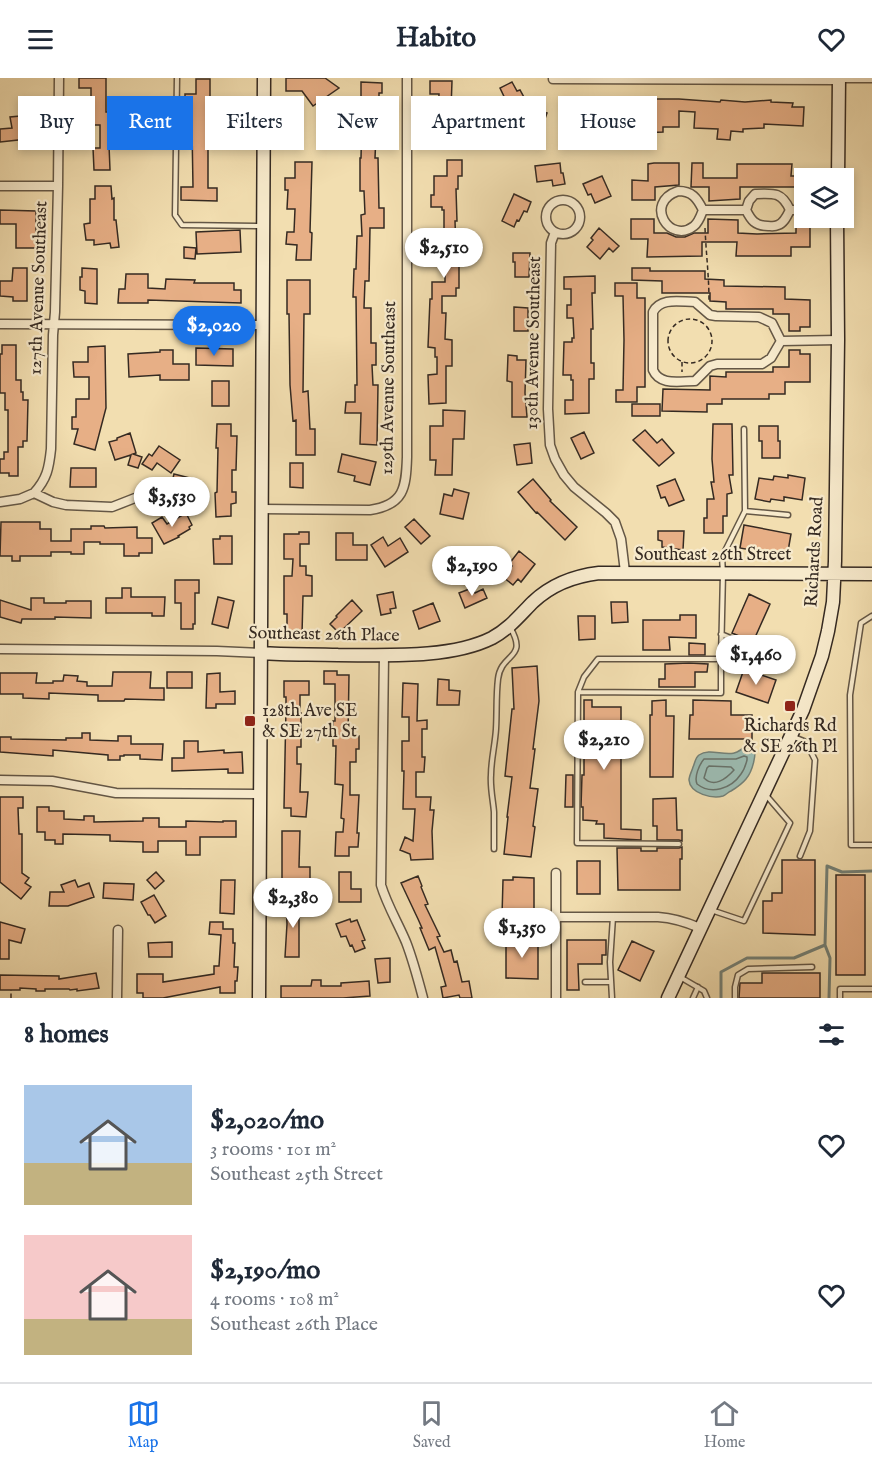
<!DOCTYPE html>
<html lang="en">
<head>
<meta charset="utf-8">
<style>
	body { margin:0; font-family:"IM FELL English",serif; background:#f2f2f3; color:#1f2937; height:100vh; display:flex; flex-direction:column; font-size:22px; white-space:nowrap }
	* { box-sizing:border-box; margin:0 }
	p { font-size:20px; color:#747a83 }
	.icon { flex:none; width:33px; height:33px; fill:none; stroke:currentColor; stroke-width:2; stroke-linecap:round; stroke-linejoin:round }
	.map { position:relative; height:920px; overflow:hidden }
	.drawer { display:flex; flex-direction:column; background:#fff; flex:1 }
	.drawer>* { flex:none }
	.banner { position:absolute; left:18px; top:18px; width:837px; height:54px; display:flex; gap:12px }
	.controls { position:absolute; left:794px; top:90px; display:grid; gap:12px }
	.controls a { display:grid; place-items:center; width:60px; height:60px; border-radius:0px; background:#fff; box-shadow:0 3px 9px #0003; font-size:30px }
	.price { position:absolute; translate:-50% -51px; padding:0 14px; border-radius:21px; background:#fff; color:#222; font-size:20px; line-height:39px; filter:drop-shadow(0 2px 3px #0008) }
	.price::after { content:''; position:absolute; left:50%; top:36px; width:18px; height:14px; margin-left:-9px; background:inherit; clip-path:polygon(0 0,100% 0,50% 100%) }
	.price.current { background:#1a73e8; color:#fff }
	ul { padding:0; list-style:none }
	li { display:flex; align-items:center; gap:18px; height:150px; padding:0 24px }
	li span { display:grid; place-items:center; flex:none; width:168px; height:120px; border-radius:0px; color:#555 }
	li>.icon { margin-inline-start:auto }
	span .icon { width:72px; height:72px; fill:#fffc; stroke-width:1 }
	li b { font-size:26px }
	h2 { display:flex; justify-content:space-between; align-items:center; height:72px; padding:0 24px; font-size:26px }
	.tag { padding:0 21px; border-radius:0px; background:#fff; box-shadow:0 3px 9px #0003; font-size:21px; line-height:54px }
	.tag.current { background:#1a73e8; color:#fff }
	header { display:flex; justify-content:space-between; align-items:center; height:78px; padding:0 24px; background:#fff; font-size:27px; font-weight:800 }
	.tabs { display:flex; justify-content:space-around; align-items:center; height:84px; border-top:2px solid #e0e1e3; background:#fff; font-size:16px; color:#747a83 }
	.tabs a { display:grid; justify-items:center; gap:3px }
	.tabs .current { color:#1a73e8 }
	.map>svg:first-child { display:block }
	.water { fill:#9cbbb1; stroke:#738178; stroke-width:1.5 }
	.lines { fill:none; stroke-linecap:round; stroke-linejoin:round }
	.shore { stroke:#68726a; stroke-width:1.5 }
	.stream { stroke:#738178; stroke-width:3 }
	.building { fill:#e7af86; stroke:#352a22; stroke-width:1.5 }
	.lane-casing { stroke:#645746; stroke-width:7 }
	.street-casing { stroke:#645746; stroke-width:11 }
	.secondary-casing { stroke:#352a22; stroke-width:15 }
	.path { stroke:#352a22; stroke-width:1.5; stroke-dasharray:4.5 3; stroke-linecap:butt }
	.lane { stroke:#f7eacc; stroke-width:4 }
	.street { stroke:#f7eacc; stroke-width:8 }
	.secondary { stroke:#f7eacc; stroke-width:12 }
	.poi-dot { fill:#8f2418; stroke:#f7eacc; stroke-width:2 }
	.labels { text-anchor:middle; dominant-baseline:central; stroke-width:4.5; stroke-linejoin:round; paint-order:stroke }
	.street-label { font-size:18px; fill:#352a22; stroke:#f7eacc }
	.poi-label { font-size:18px; fill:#352a22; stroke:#f7eacc; text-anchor:start }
</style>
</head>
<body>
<header><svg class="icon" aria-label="menu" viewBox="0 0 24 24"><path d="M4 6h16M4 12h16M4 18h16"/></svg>Habito<svg class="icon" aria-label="heart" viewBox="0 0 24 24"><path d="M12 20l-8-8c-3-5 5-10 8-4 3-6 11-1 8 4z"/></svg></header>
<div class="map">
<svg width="872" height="920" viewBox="0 0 872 920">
	<rect width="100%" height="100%" fill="#f2deb0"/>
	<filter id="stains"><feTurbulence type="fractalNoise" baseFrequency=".00333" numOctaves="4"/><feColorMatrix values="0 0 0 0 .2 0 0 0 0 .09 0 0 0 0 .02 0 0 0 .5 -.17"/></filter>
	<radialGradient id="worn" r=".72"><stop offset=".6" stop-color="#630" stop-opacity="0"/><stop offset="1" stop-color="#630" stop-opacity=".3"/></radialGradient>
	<path class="water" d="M746,666l7,1c5,8 -1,27 -7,34 -4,5 -10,9 -15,12 -3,1 -5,4 -8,5 -10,3 -33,-2 -34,-16 0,-4 3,-9 4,-13 2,-4 2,-9 6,-12 14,-10 34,9 47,-11z"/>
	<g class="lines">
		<path class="shore" d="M744,678l3,1v3c-1,4 -3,10 -6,14 -10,15 -30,21 -44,10 -3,-7 2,-19 7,-25h32z
			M709,688l22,1 3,3c-8,9 -20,18 -30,8l3,-10z"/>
		<path class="stream" d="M825,867l5,13 -1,40
			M721,920v-26l26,-14h47l31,-13 2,-79 15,6 30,-1"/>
	</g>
	<path class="building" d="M79,0h27v34h27v13h-3v20h-21l1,25h-16l-1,-22h7v-23h-17v-13h8v-24h-12z
		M286,0h39l14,10 -26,18 -11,-15h-16z
		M196,1h14v29h-2v80h9v13l-36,-1v-13h12l-1,-58h-4v-21h-3v-14h11z
		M430,3h22l-1,29h-1l1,25h-5l1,12h-16l-1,-28h8l1,-25h-9z
		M361,4l21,1v10h-3v30h3v12h-6l-1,23h3l1,50h5v20h-14l-1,53h-4l-1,27h7v35h5v22h-4l1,20h5l-1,60 -17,-1 1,-31h-16l1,-11h9v-17h2l-1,-88h-3l1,-28h2l1,-33h5l-1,-21 4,-1 -1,-23h-4v-33h1l1,-44h-1z
		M512,4l5,9 3,-1 6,11 -16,8 -10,-21z
		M592,20l28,7v-4l34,-1v-1h25l41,3 1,-2 24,2 26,-2v2l22,1 -1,4h12l-1,19 -39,-2v4l-21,1v3l-12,-1 -1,9 -13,-1 1,-10 -24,-1 1,-16 -16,-1v16h-16v5l-45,2v-13l-29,-7z
		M527,28l20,7 -6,17 -20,-7z
		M559,31l23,1 -1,15h-22z
		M31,37l2,18 -6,1v5l-27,3v-13l12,-1 -2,-11z
		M447,82h15v16h-4v13h-2l1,32h-2l1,30h5v11h-2v26h-3v8h-14v17h4l-1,26 7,1v26h-6v37l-17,1 -1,-29 9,-1v-17h-2v-9l-7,-1 2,-48h2v-17h13v-20h-11v-14h10v-38h-2v-3h-11v-12h3v-19h13z
		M295,84h17l-2,70 2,1 -1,27h-15l1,-15 -11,-1 1,-12h7l1,-23h-8l1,-19h-3v-12h10z
		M560,85l1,10h2l2,11 -12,2 -1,-6 -15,2 -2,-16z
		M654,85h25v22l-24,2v13h-23v-20l16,1v-17z
		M692,85h11v15h34v-14h55l-1,12h13v11h-64v12l-31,2v-14h-18z
		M602,98l9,20 -16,7 -4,-9 -3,1 -5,-11z
		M95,108h16l1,13 2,-1v22h2l3,27 -8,1 -1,-5 -16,2v-5h-8l-2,-16 6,-1v-24h5z
		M514,116l17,8 -4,10 -3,-1 -5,10 -2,-1 -3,7 -12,-6z
		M0,132l36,1v37h-20v-24h-16z
		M631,141h23v14h13l9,4h9l9,-4h14v-14l30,1v13l19,1 39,-1v-10h14v24h-19v9h-55l1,-14h-35v14l-55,1 1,-18h-17z
		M599,150l20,18 -6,6 -4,-4 -9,11 -13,-12 6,-7 -2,-2z
		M240,152l1,22 -44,2 -1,-22z
		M184,169l12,1 -1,11 -11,-1z
		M513,175h17l-1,24h-14v-15h-2z
		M13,190h14v33h-14v-4l-13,-1v-15h12z
		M82,190l15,1v35l-12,-1v-12l-5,-1v-13h2z
		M632,190h18v3h55v8l19,1v6l61,1v12l25,1v27h-10v4h-11v-17h-16v-5h-47v-7l-16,-1v-8h-48v-12l-30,-1z
		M126,196h22v14l17,1 1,-10 29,1 -1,3h40v7h7v13l-93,-3v3h-30l1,-14h6z
		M595,198v17h-3l1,36h-2v34h3v16h-5v34l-24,1v-14h8v-20h-2v-5h-8l1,-33h8v-4h2l-1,-20h-6v-13h4v-16h-7v-12z
		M287,202h23v34h-6l-1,78 5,-1 2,38h5v26h-19v-35l-3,1 -3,-36 -1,-71h-2z
		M615,205h22v15h8v89h-8v15h-21v-12h7l1,-50 -1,-44h-8z
		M514,229l14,1v23h-14z
		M2,267h14v35h5v12h2v8h5l-1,41h-4v6h-5v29h-9v-3h-9v-14h4v-7h4v-42h-3v-17h-5v-39h2z
		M105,268l1,62 -11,42 -21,-6 4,-15h-6v-12h4v-18h13v-22h-15l-1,-15h15v-15z
		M196,270l37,1v17l-37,-1z
		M160,272h13v14h16v16h-29v-5l-31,2 -1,-23 32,-2z
		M789,272h11v4h10v28h-25v12h-16v5h-47v5h-15v8l-45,-1 1,-22 47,1v-14l16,1v-5h47v-5h16z
		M508,277l9,1v4h9l-1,33 2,24h-15v-35l-5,-1z
		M212,303h17v25h-17z
		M632,326h28v12h-28z
		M443,332l22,1 -1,28h-11l-1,36h-17l1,-15h-6v-34h13z
		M217,346h14v12h6l-1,34h-4v22h4v11l-5,1v12l-15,1 -1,-24 2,-1 1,-44h-2z
		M713,346h19l1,51h-4l3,18 -5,1v22h-4v17h-19v-15h3v-19h7l-3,-17h3l-2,-23z
		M759,348h19v15h2v17h-18v-17h-3z
		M645,352l12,13 5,-4 12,14 -15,13 -26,-26z
		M584,354l10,21 -13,6 -10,-21z
		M130,355l6,20 -3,1 9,3 -4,11 -10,-3 3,-10 -16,5 -6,-18 8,-2v-2z
		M530,365l2,20 -15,2 -3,-20z
		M159,368l21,14 -9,13 -14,-10 -5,7 -10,-6 7,-10 3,2z
		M342,376l34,8 -6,23 -16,-4 1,-5 -17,-4z
		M290,385h13v25l-13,-1z
		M71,390h25v19h-26z
		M174,396l20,5 -7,30 -22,-6 3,-12h2z
		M788,397l17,3 -3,22 -18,-3v4l-13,-2 -1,3 -15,-3 4,-21 14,2 1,-4 14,2z
		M533,401l18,21 -1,1 27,26 -12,13 -28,-28 -1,1 -18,-21z
		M675,401l9,21 -15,6 -4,-9 -4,1 -4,-12z
		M454,411l15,4 -6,26 -23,-5 4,-20 8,2z
		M186,435l6,12 -3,2 1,2 -12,7 1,1 -15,7 -12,-21 10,-6 5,7z
		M414,441l16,17 -9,8 -16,-17z
		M1,444h39v7h11v12h20v-12h20v-3h13l1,2 32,-1v11h15v15h-13v3h-15v-12h-24v-2h-16v12h-13v-2h-20v4h-31v5h-8v-5h-12z
		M744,447l47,9 -4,23 -47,-9z
		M658,453h26l-1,19 -21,-3v-6l-4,-1z
		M299,454h10v12h-9v22h6v9l6,1v20h-9l-1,38h-15v-20h-3v-38h8l1,-17h-9v-25h15z
		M336,455h17v12h14v15h-31z
		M220,458h12v28h-18l-1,-25h7z
		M383,459l5,9 12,-8 8,14 -23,15 -14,-22z
		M519,473l16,13 -14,18 -3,-3 -5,6 -10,-8 9,-11 -3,-2z
		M175,502h24v13h-4v31h-2v5h-12v-26h-6z
		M122,510h9v9h34l-1,19h-12v-3h-46v-15h16z
		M472,510l3,5 8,-4 4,9 -22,10 -6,-15z
		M393,514l3,16 -6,1 1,4 -10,2 -4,-20z
		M749,516l21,10 -17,38 -21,-9z
		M218,519l16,4 -6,27 -16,-4z
		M31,520h13v5h22v-2h25v17l-36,-1v2h-33l-1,4 -21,-6v-17l31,10z
		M352,522l10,11 -23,22 -9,-9 7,-7 -1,-1z
		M611,524h16l1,20 -16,1z
		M433,525l7,18 -21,8 -6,-18z
		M680,537h16v23l-27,-1 1,13h-27v-30h37z
		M578,538h17v23l-16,1z
		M689,565l16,1v11h-16z
		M689,585l19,1 -1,8h-12v15h-36v-8h6v-15z
		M537,588l2,35 -6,48h2l-5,39 8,1 -5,37 2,1 -4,30 -27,-3 4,-37h-1l5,-40 -7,-1 7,-67h2l-2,-41z
		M744,591l32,11 -8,23 -32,-11z
		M324,593h13v4h12l-1,61h11v13h-3v13h-6v33h9l-2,38h2l-1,14h-9v9h-14l1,-24h7l1,-13 -3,-1 2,-33 -8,-1 1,-38h-3v-25h2v-37h-11z
		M113,594h38l-1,16h14v12l-39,-1 -1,2h-26v-6l-49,-2v6l-26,-1v-4h-23v-21h37l-1,10h17v-2h10l1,-6 14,1 -1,5 10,1v4h25z
		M167,594h25v16h-25z
		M220,595v19l15,-1v13h-19v4h-10l1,-34z
		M438,601l11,1v10l11,1 -1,14h-22z
		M284,603h25v14h-9v18h1v34h-4v17h4l-1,28h8l-2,25 -15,-1v-8h-7l2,-101v-10h-2z
		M403,605l15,1 -1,37 10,-1v9h-5v28h3l-1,15h-8v25h15l-1,13h4l-2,21 1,28 -22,1 -1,-6 -10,-4 5,-13 8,4 2,-32h-12l1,-38h-2v-30h7v-24h-7z
		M584,622h8v7h29v122l20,1v10l-37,-2v-14h-8l1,-3 -14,-1v-13h-2l1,-32h2z
		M666,622v16h8l-1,61h-23v-62h2v-14z
		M693,622l38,1v14h21v24h-63l1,-24h3z
		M82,655h8v7l28,1v-5h13v8h32l-1,16 -22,-1v-4h-16v1h-4v4h-12v-5l-55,-5v6l-53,-4v-15h11v2l55,1v-2h16z
		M184,663h14v11l26,-2v3l18,-1 1,21h-15v-4l-56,2v-13h12z
		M566,697h7v32h-8z
		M0,719h23v11h-5l1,26h3v39l7,5 -4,5 6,4 -10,12 -21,-17z
		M676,720l1,32h5v11l-3,-1h-22v-14h-4v-27z
		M37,729h12v4h15v8l20,1v-4h10v6l49,-1v-3h16v9h27v-6l37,1v-1h13v16h-36v18h-14v-14h-28v11h-15v-10l-33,-1v-6l-47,-1v10h-8v-4h-10v-8h-8z
		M282,753h18l-1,36h11v29h-13l1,-17h-16z
		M682,769v12h-2v31h-62l-1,-42h24v3h16v-3h22z
		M782,782h33v75l-52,-2v-32h9v-8h10z
		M577,783h23v33h-23z
		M156,794l8,9 -9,8 -8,-9z
		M339,794h12v17h10v13h-22z
		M836,797h29v100h-29z
		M418,798l4,10 -1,1 7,17 -3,1 15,31 -3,1 7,15 7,-2 3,12 3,-1 5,21 7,-1 3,17h-12l-1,-3 -16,3 -2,-11 5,-1 -11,-39 -6,3 -9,-22h2l-4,-9 -17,-36z
		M513,799l21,1v40l-32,-2 1,-36h10z
		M75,802l3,7 11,-4 5,14 -26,9h-19l1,-14h14l-3,-7z
		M221,802h14l-1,34 -14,-1z
		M104,805l30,1 -1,16 -30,-2z
		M154,817l12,21 -11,7 -5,-8h-2l-7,-13z
		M286,822h13v57h-14l2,-33z
		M350,841l1,3 6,-2 8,20 -3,1 3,7 -10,4 -3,-7 -2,1 -4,-10 -5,1 -5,-13z
		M0,844l25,7 -4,14 -12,-3v19h-9z
		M210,844h13v7h10v14h2l-1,24h4l-1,14h-2v12h-15v-6l-57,11h-20v-5h-6v-19h26v8l51,-8v-8h5l2,-31 -12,-1z
		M517,861h21v40l-32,-1v-37h11z
		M567,862h39v15h-4v9h-24l1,26h-12z
		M632,863l22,10 -14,30 -22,-11z
		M172,864v15h-23l-1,-14z
		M390,880v24l-12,1 -3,-24z
		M96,895l3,15 -22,3v-2l-7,1 -1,-1h-24v2h-9v-2l-16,-1v2h-20v-15l59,1v3z
		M762,895h58v25h-81l1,-15h22z
		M312,902h9v6h20v-3l28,-2 1,15 -27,2h-62v-12h30z"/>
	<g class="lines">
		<defs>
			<path id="lane" d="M177,0l-2,137 7,10 78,1
				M840,2h32
				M745,433l43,4
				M872,538l-11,7 -11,72 1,150h21
				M721,556l58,24
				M579,614l142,1v-34
				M794,659l12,5 9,18 -5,71 -10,25
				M679,766l-102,-1 1,-151 6,-15 14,-18h123l2,-86 -1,-16 23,-46 -1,-82
				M494,771c0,-12 0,-25 0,-37 -1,-12 -4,-25 -3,-37 0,-15 4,-30 5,-46 1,-17 0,-33 2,-50 3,-27 31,-19 12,-52
				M711,832l33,11 46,-98 -25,-29
				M680,899l24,14 3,7
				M585,904h26
				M612,920l-2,-36 3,-45
				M693,920l5,-11
				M735,920v-11l3,-12 10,-6 64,-2
				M840,920v-9h32"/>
			<path id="street" d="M553,1l286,1
				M0,108h58
				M678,113c14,0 19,7 25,19 -2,5 -4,12 -9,16 -24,19 -51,-23 -16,-35z
				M546 139a17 17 0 1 1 34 0a17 17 0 1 1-34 0Z
				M703,132h43
				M746,132l3,-9 6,-7c19,-1 27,-2 35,16
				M746,132c5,10 9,16 22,16 3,0 6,1 10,-1 6,-2 9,-9 12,-15
				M790,132h14
				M555,154l-4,11 -3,166 2,36 5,14 9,16 10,12 32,26 9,9 6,17 4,33
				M0,246l263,1
				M781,263l-10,17 -9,6h-45l-7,2 -15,15c-16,0 -35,5 -42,-11v-58c8,-15 27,-10 42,-10l15,13 6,1 43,1 13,6 9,18 57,-1
				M34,415c13,-14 15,-25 17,-44l2,-114 2,-23 3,-126 1,-108
				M0,424l20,-3 14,-6 19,9 13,3 46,2 23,-9
				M261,431l109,1c34,-5 36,-22 37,-53v-379
				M0,571l217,2 44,2
				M384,577l-3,230c6,20 17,38 25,57 7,18 12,37 17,56
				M0,702l52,1 64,12 144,1
				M556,795v125
				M556,839h102c16,1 28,5 42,11
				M117,920l1,-68"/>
			<path id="secondary" d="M838,100l1,-100
				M261,575c25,2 52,1 77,2 47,0 112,4 154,-17 17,-9 28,-23 41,-36 19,-18 41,-26 66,-29l273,1
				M259,920l5,-920
				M668,920l135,-288 19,-54 6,-25 5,-29 2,-41 3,-221 -1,-122"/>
		</defs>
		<use href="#lane" class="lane-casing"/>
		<use href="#street" class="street-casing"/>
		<use href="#secondary" class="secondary-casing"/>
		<path class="path" d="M705,150c1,25 4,48 4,73
			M668 263a22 22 0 1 1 44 0a22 22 0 1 1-44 0Z
			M682,284v10
			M11,920v-8"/>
		<use href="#lane" class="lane"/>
		<use href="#street" class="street"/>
		<use href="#secondary" class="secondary"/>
	</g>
	<g class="poi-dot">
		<rect x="784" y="622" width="12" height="12" rx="3"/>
		<rect x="244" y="637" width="12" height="12" rx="3"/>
	</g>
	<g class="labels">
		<g class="street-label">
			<text transform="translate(39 210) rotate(-88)">127th Avenue Southeast</text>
			<text transform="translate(534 265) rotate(-89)">130th Avenue Southeast</text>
			<text transform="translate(389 310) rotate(-89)">129th Avenue Southeast</text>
			<text transform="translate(815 474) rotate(-87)">Richards Road</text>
			<text x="713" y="477">Southeast 26th Street</text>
			<text transform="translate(324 557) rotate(1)">Southeast 26th Place</text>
		</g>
		<g class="poi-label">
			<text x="262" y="633">128th Ave SE<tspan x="262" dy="21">&amp; SE 27th St</tspan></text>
			<text x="790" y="648" text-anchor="middle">Richards Rd<tspan x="790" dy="21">&amp; SE 26th Pl</tspan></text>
		</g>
	</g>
	<rect width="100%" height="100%" filter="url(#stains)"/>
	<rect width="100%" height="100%" fill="url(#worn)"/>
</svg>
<div class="controls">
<a><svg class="icon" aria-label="layers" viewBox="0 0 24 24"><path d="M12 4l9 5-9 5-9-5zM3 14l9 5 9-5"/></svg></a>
</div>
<b class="price" style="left:444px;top:201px">$2,510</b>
<b class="price current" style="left:214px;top:279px">$2,020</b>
<b class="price" style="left:172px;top:450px">$3,530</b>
<b class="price" style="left:472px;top:519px">$2,190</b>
<b class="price" style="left:756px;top:608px">$1,460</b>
<b class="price" style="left:604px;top:693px">$2,210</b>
<b class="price" style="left:293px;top:851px">$2,380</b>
<b class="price" style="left:522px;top:881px">$1,350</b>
<div class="banner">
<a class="tag">Buy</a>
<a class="tag current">Rent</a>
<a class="tag">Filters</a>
<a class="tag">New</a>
<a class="tag">Apartment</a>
<a class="tag">House</a>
</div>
</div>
<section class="drawer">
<h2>8 homes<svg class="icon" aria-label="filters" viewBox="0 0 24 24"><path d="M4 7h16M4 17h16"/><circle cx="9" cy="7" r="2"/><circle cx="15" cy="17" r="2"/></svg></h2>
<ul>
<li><span style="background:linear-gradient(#a9c7e8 65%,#c2b280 0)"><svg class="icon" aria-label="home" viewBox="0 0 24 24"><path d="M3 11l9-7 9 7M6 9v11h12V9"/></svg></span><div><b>$2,020/mo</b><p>3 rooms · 101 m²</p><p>Southeast 25th Street</p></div><svg class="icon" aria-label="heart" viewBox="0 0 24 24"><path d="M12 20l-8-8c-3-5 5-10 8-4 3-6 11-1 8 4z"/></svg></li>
<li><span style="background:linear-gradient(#f6c9c9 70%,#c2b280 0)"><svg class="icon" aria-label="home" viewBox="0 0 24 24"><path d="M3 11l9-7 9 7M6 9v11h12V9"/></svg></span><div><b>$2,190/mo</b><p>4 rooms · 108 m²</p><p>Southeast 26th Place</p></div><svg class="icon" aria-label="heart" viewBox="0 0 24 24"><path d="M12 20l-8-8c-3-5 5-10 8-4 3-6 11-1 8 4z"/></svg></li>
</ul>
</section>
<nav class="tabs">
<a class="current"><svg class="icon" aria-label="map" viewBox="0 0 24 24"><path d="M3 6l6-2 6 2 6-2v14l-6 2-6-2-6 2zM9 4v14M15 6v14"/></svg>Map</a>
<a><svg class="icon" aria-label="saved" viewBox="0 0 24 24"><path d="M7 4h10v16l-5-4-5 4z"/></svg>Saved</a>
<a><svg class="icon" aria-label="home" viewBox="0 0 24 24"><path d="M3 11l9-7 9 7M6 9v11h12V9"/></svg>Home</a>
</nav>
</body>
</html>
